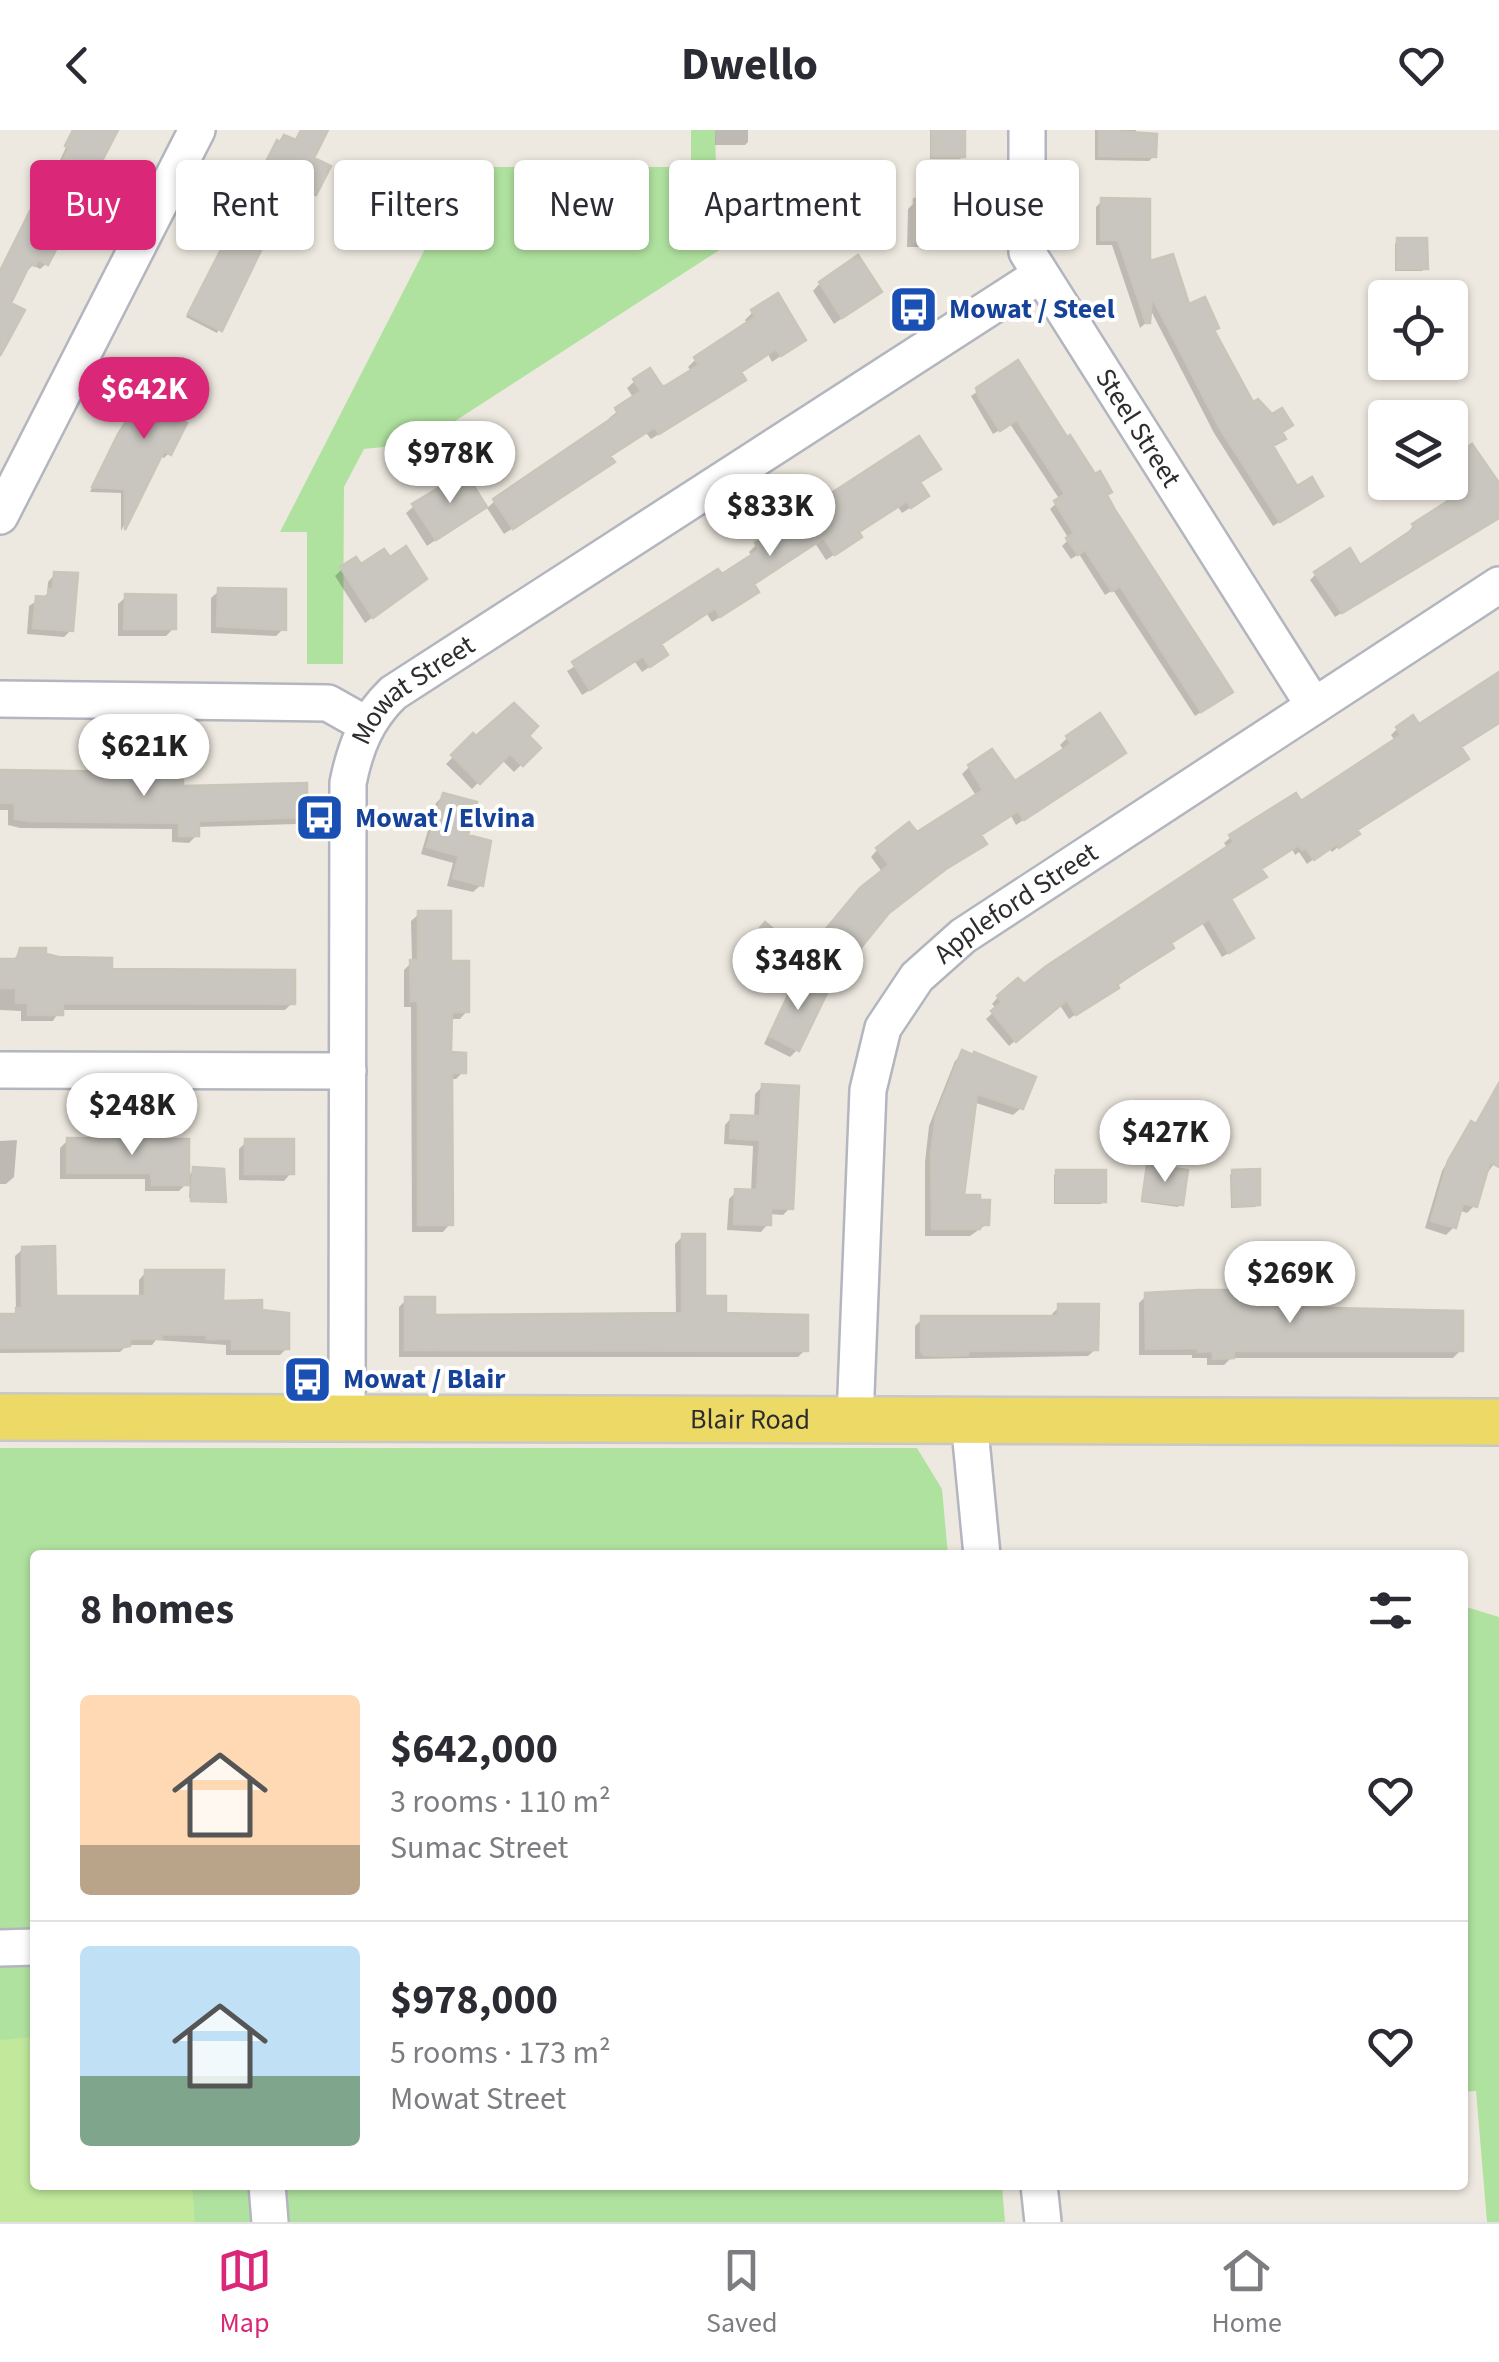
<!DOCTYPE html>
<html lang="en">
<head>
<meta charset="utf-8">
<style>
	body { margin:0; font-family:"Source Sans 3",sans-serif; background:#f7f7f7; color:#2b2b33; height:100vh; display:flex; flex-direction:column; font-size:38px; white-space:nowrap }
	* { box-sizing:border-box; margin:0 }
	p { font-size:32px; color:#7c7c81 }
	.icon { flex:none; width:55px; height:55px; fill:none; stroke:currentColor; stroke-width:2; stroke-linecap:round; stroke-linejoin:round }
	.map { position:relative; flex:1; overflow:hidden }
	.sheet { position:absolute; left:30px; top:1420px; width:1438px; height:640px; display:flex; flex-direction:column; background:#fff; border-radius:10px; box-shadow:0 2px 8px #0004 }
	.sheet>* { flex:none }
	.guide { position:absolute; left:30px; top:30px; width:1440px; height:90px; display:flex; gap:20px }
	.tools { position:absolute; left:1368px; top:150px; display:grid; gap:20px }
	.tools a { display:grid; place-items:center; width:100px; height:100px; border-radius:10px; background:#fff; box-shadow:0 2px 8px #0004; font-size:50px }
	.price { position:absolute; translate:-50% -85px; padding:0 22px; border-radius:35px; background:#fff; color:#222; font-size:32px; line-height:65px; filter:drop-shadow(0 2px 5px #0008) }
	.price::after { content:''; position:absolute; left:50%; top:60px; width:30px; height:22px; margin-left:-15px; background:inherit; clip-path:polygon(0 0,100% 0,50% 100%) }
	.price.on { background:#db2777; color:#fff }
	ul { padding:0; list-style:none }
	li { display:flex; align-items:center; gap:30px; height:250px; padding:0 50px }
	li+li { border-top:2px solid #e1e1e2 }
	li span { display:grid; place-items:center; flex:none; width:280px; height:200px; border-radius:10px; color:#555 }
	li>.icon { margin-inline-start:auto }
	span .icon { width:120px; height:120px; fill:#fffc; stroke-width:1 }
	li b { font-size:42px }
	h2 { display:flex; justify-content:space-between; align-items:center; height:120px; padding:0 50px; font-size:42px }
	.chip { padding:0 35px; border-radius:10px; background:#fff; box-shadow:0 2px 8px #0004; font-size:35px; line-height:90px }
	.chip.on { background:#db2777; color:#fff }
	header { display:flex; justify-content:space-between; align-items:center; height:130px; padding:0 50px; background:#fff; font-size:45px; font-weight:700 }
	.menu { display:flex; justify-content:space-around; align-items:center; height:140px; border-top:2px solid #e1e1e2; background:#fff; font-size:28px; color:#7c7c81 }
	.menu a { display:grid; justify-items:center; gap:5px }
	.menu .on { color:#db2777 }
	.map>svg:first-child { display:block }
	.green { fill:#b0e29f }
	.pitch { fill:#c1e89b }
	.shadow { fill:#0003 }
	.building { fill:#c9c6bf; stroke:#c9c5b9; stroke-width:2.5 }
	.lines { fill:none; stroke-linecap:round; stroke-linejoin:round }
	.minor-casing { stroke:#b3b5bf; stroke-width:40 }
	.major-casing { stroke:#c8c8c8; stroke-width:50 }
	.minor { stroke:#fff; stroke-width:35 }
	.major { stroke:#ecd966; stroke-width:45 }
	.labels { text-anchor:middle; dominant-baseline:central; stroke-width:8; stroke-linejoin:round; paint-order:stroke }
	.transit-label { font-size:28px; font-weight:bold; fill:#164399; stroke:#fff; text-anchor:start }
	.street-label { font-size:28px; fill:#2d2d2d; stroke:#fff }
</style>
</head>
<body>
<header><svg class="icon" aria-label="back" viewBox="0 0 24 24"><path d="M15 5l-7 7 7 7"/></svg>Dwello<svg class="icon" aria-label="heart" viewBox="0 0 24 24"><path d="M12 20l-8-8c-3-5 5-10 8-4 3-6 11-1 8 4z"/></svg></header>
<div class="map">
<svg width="1499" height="2092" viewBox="0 0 1499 2092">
	<rect width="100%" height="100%" fill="#eee9e0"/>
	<path class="green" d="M691,0h24l1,37h72v60h-33l-334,216 -57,6 -20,38 -1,177h-36v-132h-27l187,-365h224z
		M0,1318h917l25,41 6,66h-913v630h967l3,37h-1005z
		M1463,1476l36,11v605h-12l-11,-131 -13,1z"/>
	<path class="pitch" d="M35,1907v148h157l3,37h-195v-182z"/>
	<path class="shadow" d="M74,0h40l-68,134 -6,5 -7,-4 -5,5 -28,7v-7l37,-70 7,-5z
		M301,0h23l-13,29 3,35 -3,3 -22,-10 -72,146 -31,-16 88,-171 21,-3z
		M715,0h33v12l-3,3h-30z
		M930,0h33v26l-3,3h-30z
		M1095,0h41v6l18,20 -5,5 -54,-1z
		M1102,71l45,64 65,66 40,74 30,33 -11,10 25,41 24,6 -6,6 -41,25 -59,-93 -65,-126 -2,15 -7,6 -28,-83h-16v-38z
		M915,72l46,38 -8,7h-46l1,-38z
		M1398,110l27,28 -3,3h-27v-27z
		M820,153l59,9 -45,32 -21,-33z
		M753,182l42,34 -23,16 -4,-8 -29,19 4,7 -7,7 -85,52 -5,-6 -38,24 3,5 -7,7 -100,65 -17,-26 8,-7 116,-80 -2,-3 25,-19 -7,-11 8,-7 26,8 31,-17 -4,-5 8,-8 52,-35 -3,-4z
		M1018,234l86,132 120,201 -29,19 -82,-126 -8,5 -26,-41 -8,5 -9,-13 7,-7 -19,-30 10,-9 -50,-76 -17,10 -22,-38z
		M152,251l20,37 -3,35 -5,5 -5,-3 -38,76v-38l-31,-1 24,-50z
		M1450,331l49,27v29l-164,100 -25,-37 6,-6 43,-6 50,-33 -1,-3 5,-6 30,-19 11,-12 -8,-13h4z
		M938,339l-20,15v19l-16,10 -4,-6 -41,27 -6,10 -25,16 -11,-17 -63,42 4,7 -7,7 -37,23 -5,-8 -48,32 -2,16 -15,10 -7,-10 -53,33 -15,-24 186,-113 -4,-6 7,-7z
		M414,376l70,1 -57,39 -21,-33z
		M389,430l-2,47 -22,16 -30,-47 7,-7z
		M55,444l16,56 -7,7 -37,-3 2,-28 18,-12 1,-12z
		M219,461l64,38 -7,7 -65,-3v-35z
		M126,467l48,31 -8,8h-48v-32z
		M1499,545v46l-4,4 -36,23 -127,104 -3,-4 -22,16 -8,-12 -4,3 -3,-6 -33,21 5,7 -6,6 -29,18 22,37 -7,6 -22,13 -20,-34 -34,22 3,3 -7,6 -95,65 -10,-15 -50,42 -23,-27 11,-10 -5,-5 6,-7 25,-9 205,-139 -4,-6 7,-6 69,-33 96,-62 -5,-7 6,-6 22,-1z
		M525,606l13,12 -24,24 -13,-13 -29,30 -26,-25 27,-27z
		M1067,608l56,15 -107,72 -5,-9 -32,20 4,8 -7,7 -40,25 -53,41 -37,43 -26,-21 33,-41 30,-25 -12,-16 6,-7 32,-24 7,9 61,-38 -15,-23 7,-7 45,17 51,-32 -5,-7z
		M0,643l143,6 162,37 -8,8 -100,3v8l-8,8 -17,-1v-13l-152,-1 -12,-3v-15h-8z
		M443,666l22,41 16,48 -8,7 -26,-6 6,-23 -32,-9 15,-51z
		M419,784l30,50 18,47 -7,8h-11v36l14,17 -7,7h-6v145l-7,8h-31l-1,-225h-7v-37l8,-8 -1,-41z
		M765,796l23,18 -22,26 -23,-19z
		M21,821l88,21 183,31 -7,7h-225l-7,11h-32v-10l-21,-1v-48l12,-1z
		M798,849l-1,71 -7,7 -26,-13 27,-57z
		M963,923l9,4 49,51 -8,7 -40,-13 -12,95 26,27 -17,12h-45v-74l4,-36 26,-65z
		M763,956l28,121 -8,8 -14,-1 -1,10 -7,8 -34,-2 2,-31 7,-7h15l2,-46 -29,-2 1,-19 7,-8 22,2 1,-25z
		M1499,962v65l-11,15 -3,-1 -10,34 -8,8 -9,-3 -4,17 -8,8 -21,-7 17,-57 22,-39 7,-8 3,2 12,-21z
		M17,1010l-3,37 -8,7h-6v-43z
		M68,1010l119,37 7,-7 30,30 -35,-2 1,-18 -11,11h-34v-12h-85v-31z
		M246,1012l45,31 -7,8 -45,-1v-31z
		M1148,1037l33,37 -3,3 -37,-5z
		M1057,1042l47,29 -3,3h-47v-29z
		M1233,1042l25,32 -3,3 -24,1 -1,-33z
		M683,1106l19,62 22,17 81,35 -7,7h-399v-50l7,-7 26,18 244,-2 -1,-72z
		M23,1119l30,50h86v-19l7,-8 75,31 39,9 27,36 -7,7h-54v-10l-70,-5 -4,5h-25l-7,7 -120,1v-37h12l4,-4 -1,-56z
		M1147,1165l103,14 211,41 -8,8h-222l-7,7h-17v-7h-15v-3h-53v-52z
		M1059,1177l37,42 -8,7 -173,3v-33l7,-7h130v-5z"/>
	<path class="building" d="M73,0h45l-70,135 -10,-5 -3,6 -5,-2 -19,39 14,7 -25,46v-85l38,-76 4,-3 4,1 23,-45 -4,-2z
		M301,0h27l-14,28 17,8 -15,29 -23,-11 -71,147 -34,-17 89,-174 3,2 4,-7 12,5z
		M932,0h33v27h-33z
		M1099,0l58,4 -1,23 -57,-1z
		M1101,68l49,1v62l23,-7 16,50 16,-7 14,31 -5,2 39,72 5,-3 14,15 10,-6 11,17 -11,7 4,7 -13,7 24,40 15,-9 11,19 -43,26 -61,-95 -67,-130 -2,26h-4l-28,-83h-17z
		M914,69h49v42h-49z
		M1397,108h30l1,31h-31z
		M858,125l24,37 -40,26 -23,-36z
		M778,163l28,47 -25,16 -5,-7 -35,23 5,8 -87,54 -4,-7 -45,29 5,6 -102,67 -20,-30 125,-85 -3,-6 26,-17 -8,-12 17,-11 12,18h3l34,-21 -5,-8 61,-40 -4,-7z
		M1018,230l49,77 3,-2 25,39 5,-3 12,21 -5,3 8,15 118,182 -32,20 -81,-126 -8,5 -27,-41 -7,5 -12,-17 8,-5 -20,-32 11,-7 -48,-74 -17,11 -21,-33 -3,-10z
		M157,243l32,16 -14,28 12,6 -16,32 -7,-4 -39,79v-41l-33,-2 26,-53z
		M919,306l22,33 -21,13 9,14 -18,12 -4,-7 -48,31 3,5 -27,18 -11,-17 -70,46 5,8 -39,25 -5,-9 -54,36 7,11 -18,12 -7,-11 -53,34 -18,-28 146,-93 4,5 37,-24 -4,-7z
		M1472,314l27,39v35l-157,95 -28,-41 36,-24 10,17 55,-37 -3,-4 36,-23 -2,-3 13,-9 -9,-15v-16z
		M465,342l22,35 -51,33 -24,-36z
		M406,416l21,33 -54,39 -33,-51 16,-10 5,7 23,-15 6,8z
		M54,442l24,1 -5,58 -40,-3 3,-32 12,1 1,-8h4z
		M218,458l68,1v41l-69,-4z
		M125,464l51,1v34h-52z
		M1499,542v51l-38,24 8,12 -112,71 3,4 -21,14 -2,-4 -23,16 -8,-12 -4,2 -3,-5 -38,24 6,8 -36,22 23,39 -25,15 -20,-34 -38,24 3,5 -57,36 2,4 -43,27 -9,-15 -51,42 -25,-31 11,-9 -5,-6 21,-18 6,6 21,-17 189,-125 -5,-7 67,-42 5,8 100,-66 -5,-8 17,-12 6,9z
		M514,573l24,23 -9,10 12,12 -18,18 -13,-12 -30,30 -29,-29 22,-22 3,3z
		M1100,583l26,40 -102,67 -6,-9 -37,24 6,9 -41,25 -57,44 -34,42 -30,-25 35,-42 29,-23 -13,-17 33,-26 8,10 66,-42 -15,-25 24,-16 23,32 56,-37 -5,-8z
		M0,640l146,2v5l37,1v8l124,-3v34l-108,4v15h-20v-13l-150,-2 -14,-2v-16h-15z
		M443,663l34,9 -9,33 23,6 -8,45 -30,-8 6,-22 -32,-9z
		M418,781h33v50h18v51h-17l-1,40 15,1v20h-14l1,152h-35v-224h-7l-1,-41h8z
		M765,792l26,22 -20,25 -27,-22z
		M20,818h26v6l13,3 53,1v11l183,1v34l-232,-1v12h-35v-12h-12v-15h-16v-29h17z
		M797,846l31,15 -29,60 -30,-15z
		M962,920l11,5 1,-3 62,25 -13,32 -46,-15 -13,101h16v5h10l-1,25h-9v4h-48l-1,-76 5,-37z
		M1499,953v84l-9,-5 -13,45 -14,-4 -7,25 -25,-7 17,-60 23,-40 5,3z
		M762,954l37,2 -6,123 -22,-1v17l-37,-1 1,-35 22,1 3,-50 -30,-2 1,-23 29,1z
		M67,1008l122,1v46h-37l-1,-12h-84z
		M245,1009h49v35h-49z
		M1147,1035l41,5 -5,35 -41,-5z
		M193,1037l31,2 2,33 -35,-1z
		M1260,1039v36l-27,1 -1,-36z
		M1056,1040h50v32h-50z
		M682,1104h23v62h21v17l82,2v36l-403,-1v-53h30v18l247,-2z
		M55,1116l1,50h89v-26h79l-1,31 39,-1v10l27,3v36h-57v-10h-25v-4l-46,-1 1,5h-32v7l-11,2h-119v-34h16v-6h6v-61z
		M1198,1160h55v16l210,5v40h-229v7l-21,1v-8l-15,1v-4l-52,1 -1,-56z
		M1058,1174h41l-1,46 -130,1v4l-23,1 -21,-1 -3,-4v-35h137z"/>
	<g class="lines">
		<defs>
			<g id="minor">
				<path id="s1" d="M1027,0v122l287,454"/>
				<path d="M0,386l197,-386"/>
				<path d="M0,569l328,4 39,22"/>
				<path d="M0,940l348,1"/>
				<path id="s2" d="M347,1286l1,-633c7,-35 18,-64 45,-90l647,-418"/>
				<path id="s3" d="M855,1289l13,-329 15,-62 34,-51 46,-41 536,-351"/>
				<path d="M969,1289l13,136"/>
				<path d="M0,1818l35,-1"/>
				<path d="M267,2055l3,37"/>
				<path d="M1039,2055l4,37"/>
			</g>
			<g id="major">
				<path id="s4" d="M0,1287l1499,5"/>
			</g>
		</defs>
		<use href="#minor" class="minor-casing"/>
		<use href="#major" class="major-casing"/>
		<use href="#minor" class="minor"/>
		<use href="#major" class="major"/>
	</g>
	<defs>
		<symbol id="bus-square" viewBox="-11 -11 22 22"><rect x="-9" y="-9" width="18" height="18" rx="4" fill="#1a4fb4" stroke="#fff"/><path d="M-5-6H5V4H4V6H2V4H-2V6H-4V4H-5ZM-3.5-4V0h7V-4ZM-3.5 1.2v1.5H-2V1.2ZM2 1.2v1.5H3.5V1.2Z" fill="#fff"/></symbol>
	</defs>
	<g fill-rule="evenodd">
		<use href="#bus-square" x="886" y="152" width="55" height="55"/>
		<use href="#bus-square" x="292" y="660" width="55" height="55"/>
		<use href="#bus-square" x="280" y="1222" width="55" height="55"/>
	</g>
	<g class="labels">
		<g class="transit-label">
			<text x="949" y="179">Mowat / Steel</text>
			<text x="355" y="688">Mowat / Elvina</text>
			<text x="343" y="1249">Mowat / Blair</text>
		</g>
		<g class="street-label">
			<text stroke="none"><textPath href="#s1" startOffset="330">Steel Street</textPath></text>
			<text stroke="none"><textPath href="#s2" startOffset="752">Mowat Street</textPath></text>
			<text stroke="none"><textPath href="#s3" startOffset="578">Appleford Street</textPath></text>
			<text stroke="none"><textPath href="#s4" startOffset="750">Blair Road</textPath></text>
		</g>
	</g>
</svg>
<div class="tools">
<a><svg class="icon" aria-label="locate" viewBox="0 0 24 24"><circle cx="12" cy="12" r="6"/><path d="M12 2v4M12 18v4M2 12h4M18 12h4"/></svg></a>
<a><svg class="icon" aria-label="layers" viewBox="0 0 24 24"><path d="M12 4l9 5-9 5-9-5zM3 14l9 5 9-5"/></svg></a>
</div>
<b class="price on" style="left:144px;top:312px">$642K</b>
<b class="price" style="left:450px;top:376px">$978K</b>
<b class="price" style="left:770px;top:429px">$833K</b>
<b class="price" style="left:144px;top:669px">$621K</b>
<b class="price" style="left:798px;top:883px">$348K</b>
<b class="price" style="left:132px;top:1028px">$248K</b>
<b class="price" style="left:1165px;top:1055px">$427K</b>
<b class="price" style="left:1290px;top:1196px">$269K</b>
<div class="guide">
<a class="chip on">Buy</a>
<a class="chip">Rent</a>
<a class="chip">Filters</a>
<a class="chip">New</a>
<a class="chip">Apartment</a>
<a class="chip">House</a>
</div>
<section class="sheet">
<h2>8 homes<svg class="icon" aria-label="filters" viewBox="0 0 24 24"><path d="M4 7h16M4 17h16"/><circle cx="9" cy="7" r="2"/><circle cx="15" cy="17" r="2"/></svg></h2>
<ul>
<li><span style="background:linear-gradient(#ffd9b3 75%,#b9a48a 0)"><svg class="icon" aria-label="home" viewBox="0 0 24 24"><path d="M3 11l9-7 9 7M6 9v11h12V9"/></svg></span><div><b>$642,000</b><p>3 rooms · 110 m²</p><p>Sumac Street</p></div><svg class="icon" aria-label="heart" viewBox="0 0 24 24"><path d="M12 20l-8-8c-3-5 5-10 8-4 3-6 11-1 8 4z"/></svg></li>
<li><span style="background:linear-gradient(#bfe0f5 65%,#7fa58c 0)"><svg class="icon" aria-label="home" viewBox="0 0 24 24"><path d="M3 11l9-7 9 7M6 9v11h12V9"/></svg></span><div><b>$978,000</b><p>5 rooms · 173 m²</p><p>Mowat Street</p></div><svg class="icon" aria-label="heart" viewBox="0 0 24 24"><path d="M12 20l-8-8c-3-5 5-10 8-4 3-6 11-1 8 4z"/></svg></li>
</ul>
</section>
</div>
<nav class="menu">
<a class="on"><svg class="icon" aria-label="map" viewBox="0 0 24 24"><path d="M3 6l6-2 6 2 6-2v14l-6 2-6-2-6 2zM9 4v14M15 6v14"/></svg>Map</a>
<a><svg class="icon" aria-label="saved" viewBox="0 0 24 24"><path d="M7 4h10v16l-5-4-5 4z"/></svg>Saved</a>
<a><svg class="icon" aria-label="home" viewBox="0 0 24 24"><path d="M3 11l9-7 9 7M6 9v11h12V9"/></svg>Home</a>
</nav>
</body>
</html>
